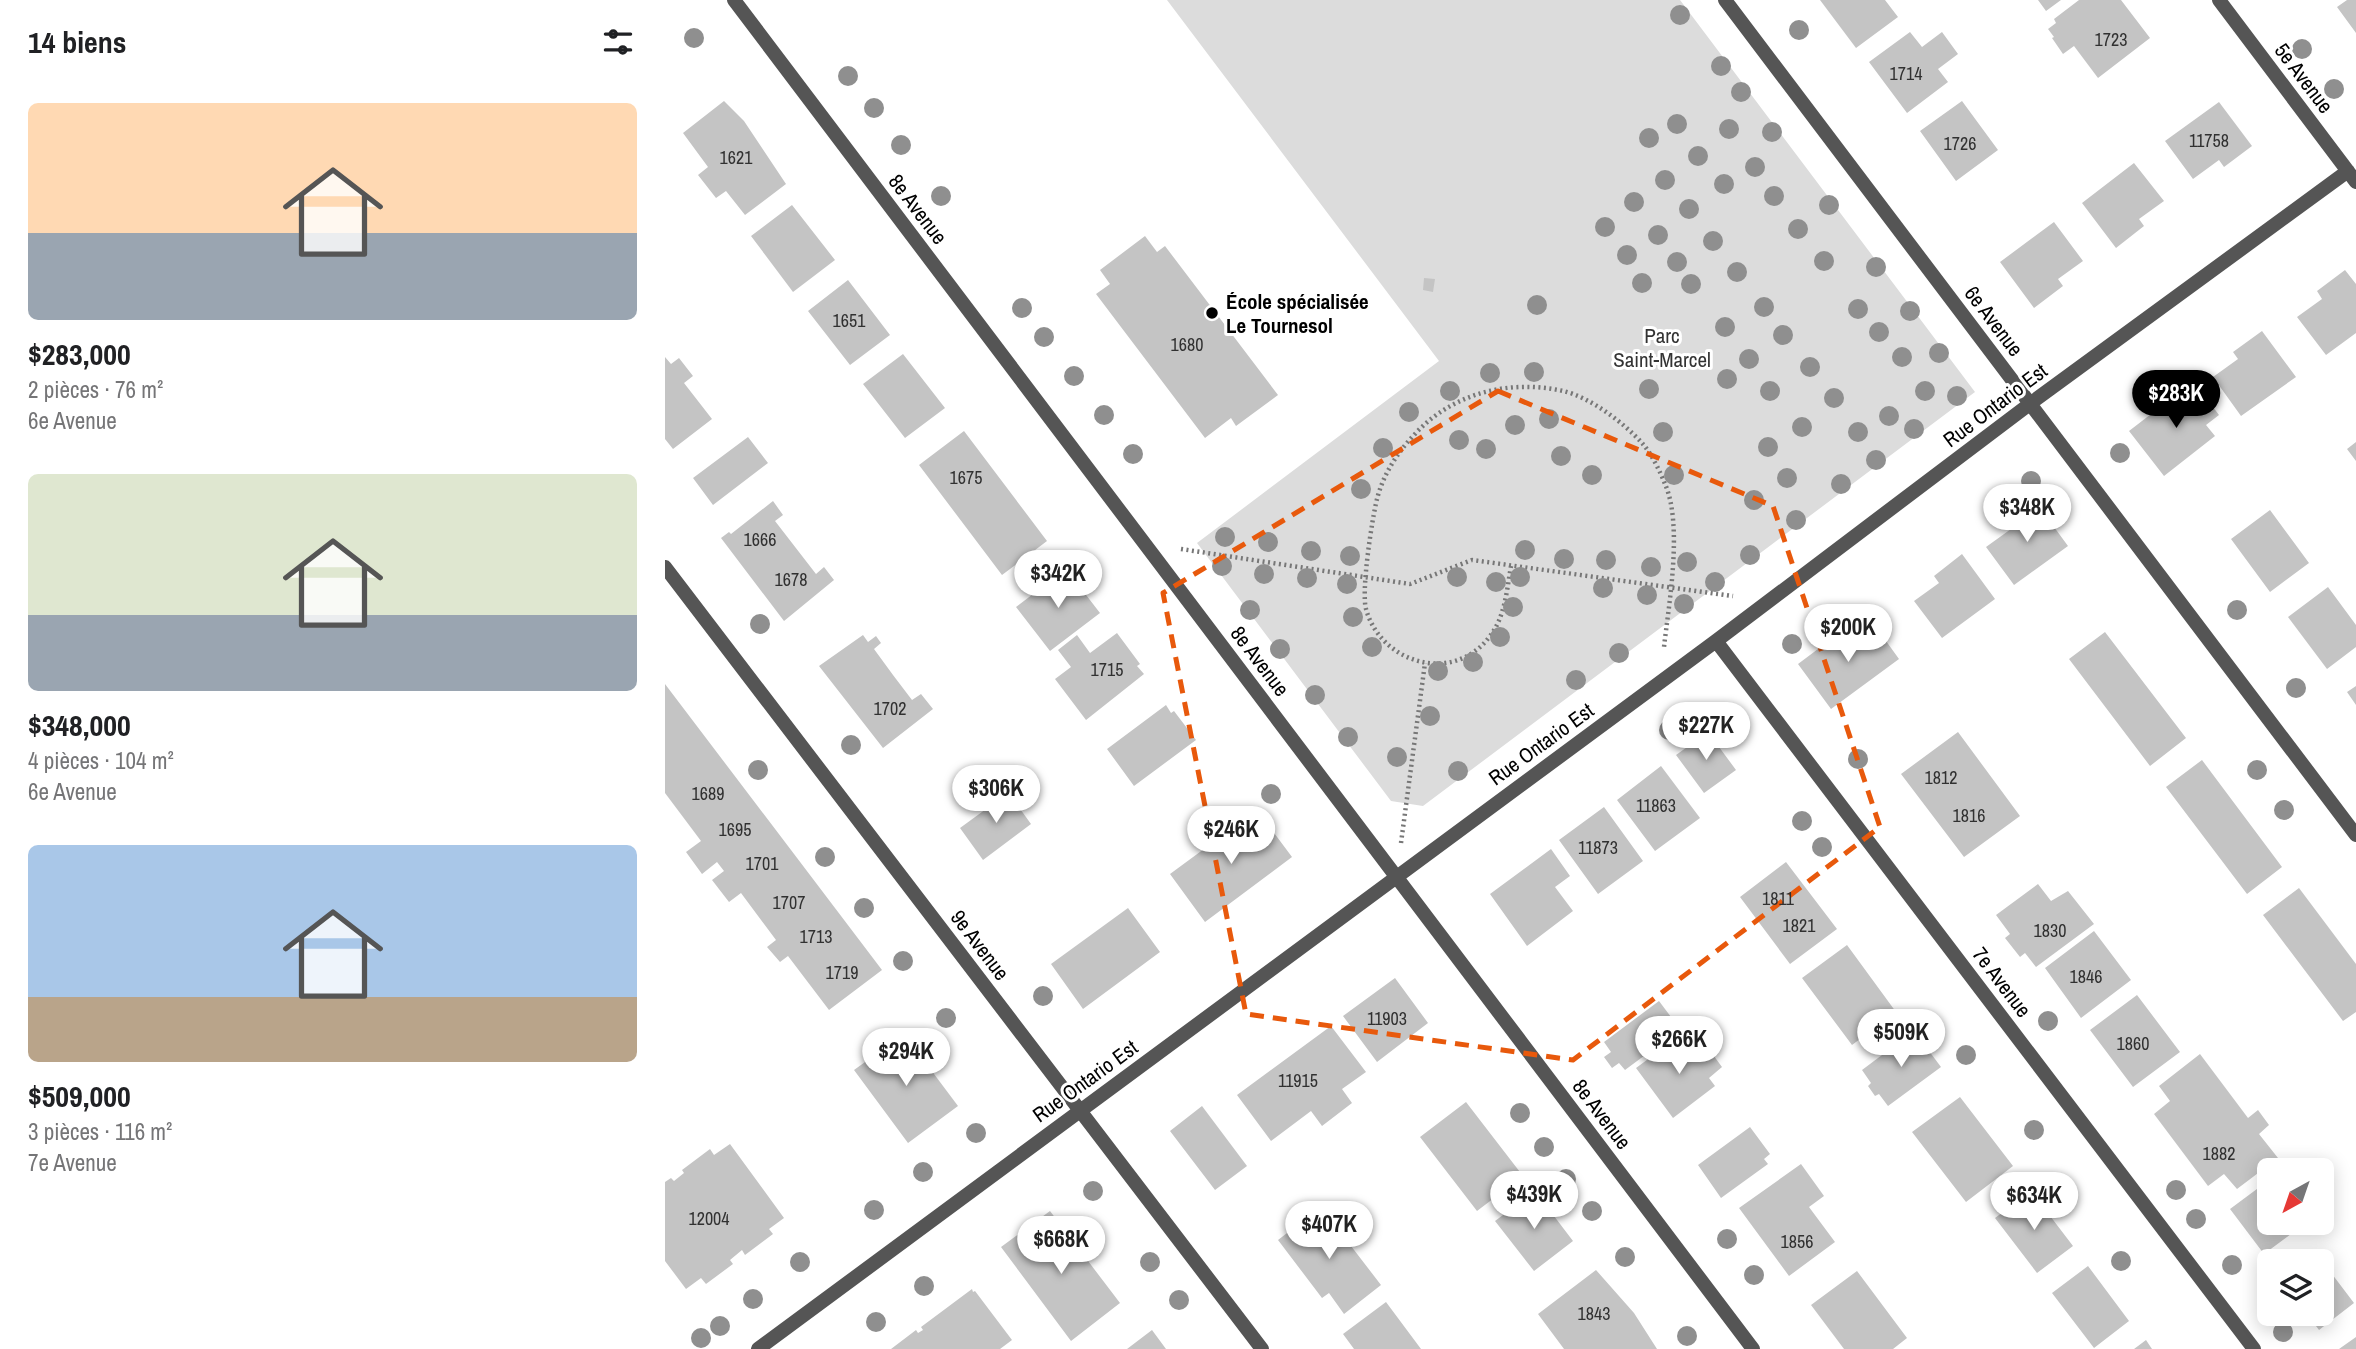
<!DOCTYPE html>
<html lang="fr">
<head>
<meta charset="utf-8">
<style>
	body { margin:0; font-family:"Archivo Narrow",sans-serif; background:#f6f6f6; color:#202124; height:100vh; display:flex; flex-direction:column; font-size:26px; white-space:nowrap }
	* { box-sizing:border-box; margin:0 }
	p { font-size:23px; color:#757577 }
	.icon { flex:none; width:38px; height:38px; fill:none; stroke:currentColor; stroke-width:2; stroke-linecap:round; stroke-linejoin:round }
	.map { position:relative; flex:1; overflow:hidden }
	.sheet { display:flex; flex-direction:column; background:#fff; width:665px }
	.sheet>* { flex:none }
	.needle { width:46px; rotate:220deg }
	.controls { position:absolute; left:1592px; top:1158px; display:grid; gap:14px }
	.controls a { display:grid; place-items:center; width:77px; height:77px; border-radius:10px; background:#fff; box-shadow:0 4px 18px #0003; font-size:35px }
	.price { position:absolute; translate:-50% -60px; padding:0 16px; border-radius:24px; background:#fff; color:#222; font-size:23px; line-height:46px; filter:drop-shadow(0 2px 4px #0008) }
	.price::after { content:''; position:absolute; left:50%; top:42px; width:21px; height:16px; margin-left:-10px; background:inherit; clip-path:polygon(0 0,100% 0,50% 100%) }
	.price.on { background:#000; color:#fff }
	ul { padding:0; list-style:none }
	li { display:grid; align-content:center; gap:14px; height:371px; padding:0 28px }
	li span { display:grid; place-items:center; height:217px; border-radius:10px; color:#555 }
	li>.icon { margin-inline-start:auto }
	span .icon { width:126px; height:126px; fill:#fffc; stroke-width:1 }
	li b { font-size:30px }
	h2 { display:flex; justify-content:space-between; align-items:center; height:84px; padding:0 28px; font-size:30px }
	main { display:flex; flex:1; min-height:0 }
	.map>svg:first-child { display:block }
	.green { fill:#dcdcdc }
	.building { fill:#c4c4c4 }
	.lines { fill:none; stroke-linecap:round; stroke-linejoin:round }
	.path { stroke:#777; stroke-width:4.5; stroke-dasharray:2 3.5; stroke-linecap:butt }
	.minor { stroke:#555; stroke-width:14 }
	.tree { fill:#8f8f8f }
	.marked { fill:none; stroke:#e8590c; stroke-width:5; stroke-dasharray:14 9; stroke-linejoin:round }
	.poi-dot { fill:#000; stroke:#fff; stroke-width:2.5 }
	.labels { text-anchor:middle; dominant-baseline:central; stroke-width:6; stroke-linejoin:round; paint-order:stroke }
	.number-label { font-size:18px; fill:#313131 }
	.street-label { font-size:21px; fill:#000; stroke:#fff }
	.poi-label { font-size:21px; font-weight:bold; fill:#000; stroke:#fff; text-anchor:start }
	.park-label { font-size:21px; fill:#333; stroke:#fff }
</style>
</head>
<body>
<main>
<section class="sheet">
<h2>14 biens<svg class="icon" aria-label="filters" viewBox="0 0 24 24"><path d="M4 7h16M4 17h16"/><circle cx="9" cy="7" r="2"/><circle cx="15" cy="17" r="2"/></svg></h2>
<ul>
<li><span style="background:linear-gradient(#ffd9b3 60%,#9aa5b1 0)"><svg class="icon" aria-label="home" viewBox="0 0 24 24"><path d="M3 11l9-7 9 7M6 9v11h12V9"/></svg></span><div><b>$283,000</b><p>2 pièces · 76 m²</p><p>6e Avenue</p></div></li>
<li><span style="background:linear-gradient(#dfe7d0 65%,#9aa5b1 0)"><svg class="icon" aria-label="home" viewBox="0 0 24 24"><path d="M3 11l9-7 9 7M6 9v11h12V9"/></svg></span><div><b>$348,000</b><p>4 pièces · 104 m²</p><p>6e Avenue</p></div></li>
<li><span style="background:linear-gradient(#a9c7e8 70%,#b9a48a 0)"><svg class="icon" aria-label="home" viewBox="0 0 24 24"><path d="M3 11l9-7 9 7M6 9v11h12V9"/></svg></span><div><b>$509,000</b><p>3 pièces · 116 m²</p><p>7e Avenue</p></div></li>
</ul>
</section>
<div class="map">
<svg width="1691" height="1349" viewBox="0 0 1691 1349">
	<rect width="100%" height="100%" fill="#fff"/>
	<path class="green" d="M502,0h513l295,392 -552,414 -32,-5 -194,-258 242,-182z"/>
	<path class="building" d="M1155,0h65l13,17 -42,31z
		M1373,0h23l-15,11z
		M1414,0h42l29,38 -52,40 -24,-32 -11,8 -11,-16 2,-1 -6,-8 8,-6 -2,-4z
		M1682,0h9v33l-19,-26z
		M1245,32l12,15 20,-15 16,22 -20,15 10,13 -41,31 -38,-51z
		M59,101l20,20 42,63 -41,31 -19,-24 -10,7 -18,-23 10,-8 -25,-34z
		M1297,101l36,49 -42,31 -36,-50z
		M1554,102l33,44 -28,21 -5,-7 -26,19 -28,-38z
		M1469,163l30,38 -25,18 5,7 -28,22 -34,-45z
		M127,205l43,55 -42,32 -42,-56z
		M1389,222l29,39 -25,18 5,7 -29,22 -34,-46z
		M480,236l12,16 8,-6 113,149 -42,31 -5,-8 -26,20 -109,-144 14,-10 -10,-14z
		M1680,270l11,14v49l-30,22 -29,-38 25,-18 -5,-8z
		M759,278l11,1 -2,13 -10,-2z
		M183,280l42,55 -40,30 -42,-54z
		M1597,331l34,46 -55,39 -28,-39 25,-18 -5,-7z
		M238,354l42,54 -40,30 -42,-54z
		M0,357l6,7 8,-6 14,18 -9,7 28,36 -39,30 -8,-10z
		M1535,390l19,25 -13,10 9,11 -51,40 -35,-45 52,-40 6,8z
		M299,431l83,110 -45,34 -83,-110z
		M83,437l20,26 -55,42 -20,-27z
		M1691,442v19l-9,-12z
		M108,501l10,14 -8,6 41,53 8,-7 10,13 -50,41 -63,-83 8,-6 2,2z
		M1370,501l33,45 -54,39 -28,-38 25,-18 -6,-7z
		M1605,510l39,53 -39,29 -39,-53z
		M1297,554l33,45 -53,39 -28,-37 25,-18 -5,-7z
		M401,569l34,44 -50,38 -34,-44z
		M1663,587l28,38v22l-29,22 -39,-52z
		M1208,623l26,36 -68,50 -33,-45 48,-36 7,10z
		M1440,632l81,106 -36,28 -81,-107z
		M452,633l23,31 -3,2 7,8 -58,46 -31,-41 16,-12 -13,-17 19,-15 13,18z
		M198,635l5,7 8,-6 5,7 -7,6 19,26 19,25 9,-6 12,15 -50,39 -64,-82z
		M0,684l217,286 -53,40 -41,-54 -8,6 -13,-15 9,-7 -35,-47 -12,9 -17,-22 12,-9 -7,-9 -15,12 -16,-22 15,-11 -36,-48z
		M1691,686v19l-9,-13z
		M501,705l5,8 3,-2 22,29 -62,46 -27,-37z
		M1043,732l28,38 -32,23 -28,-38z
		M1293,732l62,84 -56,41 -63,-83z
		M1537,760l80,107 -35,27 -81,-107z
		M996,766l39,52 -45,33 -38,-51z
		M352,791l7,10 -6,5 13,18 -48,36 -23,-32 48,-35 3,3z
		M939,807l39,54 -45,33 -39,-54z
		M592,810l35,47 -87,65 -35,-48z
		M886,849l19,27 -15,11 18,24 -46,35 -37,-52z
		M1121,862l51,67 -47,35 -50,-67z
		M1373,884l13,17 17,-10 26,33 -58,43 -11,-14 -5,4 -15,-19 5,-4 -14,-19z
		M1634,888l57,76v48l-13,9 -80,-106z
		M463,908l32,44 -77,57 -32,-45z
		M1429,931l37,49 -50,38 -36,-50z
		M1182,945l49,67 -44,33 -50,-67z
		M730,978l33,45 -51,39 -34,-46z
		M1472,995l43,57 -47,35 -43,-57z
		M994,1001l21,28 -55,41 -6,-7 -7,5 -8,-11 7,-5 -7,-10z
		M666,1026l35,46 -24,17 10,14 -30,23 -11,-15 -40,30 -34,-46z
		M1249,1031l27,36 -53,39 -9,-12 -4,2 -7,-10 3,-3 -9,-13z
		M239,1034l54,72 -50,37 -54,-73z
		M1013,1037l17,22 13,-11 14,19 -13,11 6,8 -42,32 -37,-50z
		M1535,1054l48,64 10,-8 11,15 -10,9 19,24 -41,31 -13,-15 -16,12 -54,-72 16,-13 -11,-15z
		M1295,1097l53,69 -47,36 -54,-70z
		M801,1102l57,74 -46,35 -57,-74z
		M537,1106l45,60 -32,24 -45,-59z
		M1085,1127l20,27 -6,5 4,5 -47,34 -23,-33z
		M65,1144l54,74 -15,11 4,5 -28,21 -3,-5 -12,10 3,4 -27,20 -5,-6 -15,11 -21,-28v-79l6,-4 3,3 10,-8 -2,-3 28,-21 4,6z
		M1136,1164l23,32 -15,11 26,35 -46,34 -50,-68z
		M1600,1183l5,7v33h25l4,5 -35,26 -34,-45z
		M870,1191l38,50 -39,30 -39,-50z
		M1366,1191l42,55 -36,27 -42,-55z
		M656,1207l60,78 -37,29 -15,-21 -7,5 -44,-58z
		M385,1211l70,92 -49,38 -70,-94z
		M1648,1249l41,54 -35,27 -12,-16h15v-52h-26z
		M1423,1266l41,55 -35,27 -42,-55z
		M931,1270l38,43 23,36h-93l-26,-35z
		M1192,1271l50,67 -14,11h-49l-33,-44z
		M307,1289l1,3 2,-1 37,49 -12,9h-109l25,-19 2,3 5,-3 -2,-3z
		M721,1302l35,47h-67l-11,-15z
		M487,1330l14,19h-39z
		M1691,1337v12h-17z
		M1481,1340l6,9h-18z"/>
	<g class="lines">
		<path class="path" d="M516,549l229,35 62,-24 261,36
			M846,566c-4,23 -6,51 -21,70 -36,49 -109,28 -124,-27 -5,-18 6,-90 11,-110 6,-24 20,-46 37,-64 38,-42 95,-56 149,-44 27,6 61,32 79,52 9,10 18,28 23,41 18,41 4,119 -1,163
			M736,843l24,-180"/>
		<path class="minor" d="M69,0l1019,1349
			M1060,0l631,835
			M1554,0l137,182
			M0,567l597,782
			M1051,641l538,708
			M93,1349l958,-708 315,-238 317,-232"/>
	</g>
	<g class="tree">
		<circle cx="1015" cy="15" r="10"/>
		<circle cx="1134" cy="30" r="10"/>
		<circle cx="29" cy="38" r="10"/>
		<circle cx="1637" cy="49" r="10"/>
		<circle cx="1056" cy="66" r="10"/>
		<circle cx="183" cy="76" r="10"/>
		<circle cx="1669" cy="89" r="10"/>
		<circle cx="1076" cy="92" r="10"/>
		<circle cx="209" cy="108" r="10"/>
		<circle cx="1012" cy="124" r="10"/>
		<circle cx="1064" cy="129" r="10"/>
		<circle cx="1107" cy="132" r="10"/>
		<circle cx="984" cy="138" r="10"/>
		<circle cx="236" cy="145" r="10"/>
		<circle cx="1033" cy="156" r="10"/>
		<circle cx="1090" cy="167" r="10"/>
		<circle cx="1000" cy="180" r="10"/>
		<circle cx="1059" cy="184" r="10"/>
		<circle cx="276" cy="196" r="10"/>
		<circle cx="1109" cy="196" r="10"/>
		<circle cx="969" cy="202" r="10"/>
		<circle cx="1164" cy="205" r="10"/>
		<circle cx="1024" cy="209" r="10"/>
		<circle cx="940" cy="227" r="10"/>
		<circle cx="1133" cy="229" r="10"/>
		<circle cx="993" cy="235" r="10"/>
		<circle cx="1048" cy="241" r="10"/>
		<circle cx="962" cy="255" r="10"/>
		<circle cx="1159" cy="261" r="10"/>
		<circle cx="1012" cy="262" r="10"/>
		<circle cx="1211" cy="267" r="10"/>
		<circle cx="1072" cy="272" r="10"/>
		<circle cx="977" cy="283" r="10"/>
		<circle cx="1026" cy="284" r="10"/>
		<circle cx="872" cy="305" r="10"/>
		<circle cx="1099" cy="307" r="10"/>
		<circle cx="357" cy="308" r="10"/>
		<circle cx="1193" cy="309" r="10"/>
		<circle cx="1245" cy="311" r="10"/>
		<circle cx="1060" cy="327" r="10"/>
		<circle cx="1214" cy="332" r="10"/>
		<circle cx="1118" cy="335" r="10"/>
		<circle cx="379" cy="337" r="10"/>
		<circle cx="1274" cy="353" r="10"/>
		<circle cx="1237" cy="357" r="10"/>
		<circle cx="1084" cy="359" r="10"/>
		<circle cx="1145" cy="367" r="10"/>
		<circle cx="869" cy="372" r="10"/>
		<circle cx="825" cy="373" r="10"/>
		<circle cx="409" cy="376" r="10"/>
		<circle cx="1062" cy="379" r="10"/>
		<circle cx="984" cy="389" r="10"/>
		<circle cx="785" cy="391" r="10"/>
		<circle cx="1105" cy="391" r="10"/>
		<circle cx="1260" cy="391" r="10"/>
		<circle cx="1292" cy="396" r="10"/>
		<circle cx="1169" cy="398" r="10"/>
		<circle cx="744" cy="412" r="10"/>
		<circle cx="439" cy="415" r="10"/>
		<circle cx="1224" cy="416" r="10"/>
		<circle cx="884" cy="419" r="10"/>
		<circle cx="850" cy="425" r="10"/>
		<circle cx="1137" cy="427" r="10"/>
		<circle cx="1249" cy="429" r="10"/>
		<circle cx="998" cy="432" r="10"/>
		<circle cx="1193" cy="432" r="10"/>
		<circle cx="794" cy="440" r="10"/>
		<circle cx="1103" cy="447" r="10"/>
		<circle cx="718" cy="448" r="10"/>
		<circle cx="821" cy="449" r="10"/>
		<circle cx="1455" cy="453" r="10"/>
		<circle cx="468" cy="454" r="10"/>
		<circle cx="896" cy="456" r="10"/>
		<circle cx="1211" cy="460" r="10"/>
		<circle cx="927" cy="475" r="10"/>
		<circle cx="1009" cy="475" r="10"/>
		<circle cx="1122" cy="478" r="10"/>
		<circle cx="1366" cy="481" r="10"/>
		<circle cx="1176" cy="484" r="10"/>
		<circle cx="696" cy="489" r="10"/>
		<circle cx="1089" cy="500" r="10"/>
		<circle cx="1131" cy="520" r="10"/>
		<circle cx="560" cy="537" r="10"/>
		<circle cx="603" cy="542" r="10"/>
		<circle cx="860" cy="550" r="10"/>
		<circle cx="646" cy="551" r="10"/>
		<circle cx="1085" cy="555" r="10"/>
		<circle cx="685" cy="556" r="10"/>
		<circle cx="899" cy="559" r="10"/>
		<circle cx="941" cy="560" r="10"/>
		<circle cx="1022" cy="562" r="10"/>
		<circle cx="557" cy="566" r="10"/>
		<circle cx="986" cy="567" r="10"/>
		<circle cx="599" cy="574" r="10"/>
		<circle cx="792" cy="577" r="10"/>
		<circle cx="855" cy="577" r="10"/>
		<circle cx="642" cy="578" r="10"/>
		<circle cx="831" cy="582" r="10"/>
		<circle cx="1050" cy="582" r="10"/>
		<circle cx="682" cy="584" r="10"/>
		<circle cx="938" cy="588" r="10"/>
		<circle cx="982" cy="595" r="10"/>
		<circle cx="1019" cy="604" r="10"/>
		<circle cx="848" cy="607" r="10"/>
		<circle cx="585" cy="610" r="10"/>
		<circle cx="1572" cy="610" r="10"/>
		<circle cx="688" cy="617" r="10"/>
		<circle cx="1157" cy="621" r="10"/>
		<circle cx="95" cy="624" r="10"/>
		<circle cx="835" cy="637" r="10"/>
		<circle cx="1127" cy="644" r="10"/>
		<circle cx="707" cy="647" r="10"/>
		<circle cx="615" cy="649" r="10"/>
		<circle cx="954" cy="653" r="10"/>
		<circle cx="808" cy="662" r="10"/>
		<circle cx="773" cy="671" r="10"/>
		<circle cx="911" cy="680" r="10"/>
		<circle cx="1631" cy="688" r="10"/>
		<circle cx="650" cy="695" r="10"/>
		<circle cx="765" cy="716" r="10"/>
		<circle cx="1004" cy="730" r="10"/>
		<circle cx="683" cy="737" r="10"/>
		<circle cx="186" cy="745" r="10"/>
		<circle cx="732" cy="757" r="10"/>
		<circle cx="1193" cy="759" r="10"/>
		<circle cx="93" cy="770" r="10"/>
		<circle cx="1592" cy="770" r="10"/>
		<circle cx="793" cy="771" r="10"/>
		<circle cx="606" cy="794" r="10"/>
		<circle cx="1619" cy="810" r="10"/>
		<circle cx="1137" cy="821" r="10"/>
		<circle cx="1157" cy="847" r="10"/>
		<circle cx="160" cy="857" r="10"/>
		<circle cx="199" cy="908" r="10"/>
		<circle cx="238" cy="961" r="10"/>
		<circle cx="378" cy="996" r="10"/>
		<circle cx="281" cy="1018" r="10"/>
		<circle cx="1383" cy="1021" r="10"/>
		<circle cx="1301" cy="1055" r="10"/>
		<circle cx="855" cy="1113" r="10"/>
		<circle cx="1369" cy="1130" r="10"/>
		<circle cx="311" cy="1133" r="10"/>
		<circle cx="879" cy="1147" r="10"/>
		<circle cx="258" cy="1172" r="10"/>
		<circle cx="901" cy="1179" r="10"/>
		<circle cx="1511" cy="1190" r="10"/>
		<circle cx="428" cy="1191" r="10"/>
		<circle cx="209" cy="1210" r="10"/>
		<circle cx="927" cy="1211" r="10"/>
		<circle cx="1531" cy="1219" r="10"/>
		<circle cx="1062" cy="1239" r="10"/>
		<circle cx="960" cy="1257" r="10"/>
		<circle cx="1456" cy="1261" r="10"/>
		<circle cx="135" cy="1262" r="10"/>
		<circle cx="485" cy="1262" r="10"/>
		<circle cx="1567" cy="1265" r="10"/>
		<circle cx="1089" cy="1275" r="10"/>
		<circle cx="259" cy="1286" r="10"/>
		<circle cx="88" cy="1299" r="10"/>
		<circle cx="514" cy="1300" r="10"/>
		<circle cx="211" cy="1322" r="10"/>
		<circle cx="55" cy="1326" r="10"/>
		<circle cx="1618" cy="1332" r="10"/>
		<circle cx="1022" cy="1336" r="10"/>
		<circle cx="36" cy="1338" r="10"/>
	</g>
	<path class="marked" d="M833,391l275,115 107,321 -307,233 -327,-46 -83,-421z"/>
	<circle class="poi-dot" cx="547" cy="313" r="7"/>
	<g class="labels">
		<g class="number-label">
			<text x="1446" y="39">1723</text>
			<text x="1241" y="73">1714</text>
			<text x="1544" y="140">11758</text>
			<text x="1295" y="143">1726</text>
			<text x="71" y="157">1621</text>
			<text x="184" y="320">1651</text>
			<text x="522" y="344">1680</text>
			<text x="301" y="477">1675</text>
			<text x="95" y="539">1666</text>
			<text x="126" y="579">1678</text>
			<text x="442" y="669">1715</text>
			<text x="225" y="708">1702</text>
			<text x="1276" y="777">1812</text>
			<text x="43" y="793">1689</text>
			<text x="991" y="805">11863</text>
			<text x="1304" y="815">1816</text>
			<text x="70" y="829">1695</text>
			<text x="933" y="847">11873</text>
			<text x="97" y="863">1701</text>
			<text x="1113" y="898">1811</text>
			<text x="124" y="902">1707</text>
			<text x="1134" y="925">1821</text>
			<text x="1385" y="930">1830</text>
			<text x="151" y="936">1713</text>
			<text x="177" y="972">1719</text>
			<text x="1421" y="976">1846</text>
			<text x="722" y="1018">11903</text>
			<text x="1468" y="1043">1860</text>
			<text x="633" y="1080">11915</text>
			<text x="1554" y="1153">1882</text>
			<text x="44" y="1218">12004</text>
			<text x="1132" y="1241">1856</text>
			<text x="929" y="1313">1843</text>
		</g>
		<g class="street-label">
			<text transform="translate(1639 78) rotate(53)">5e Avenue</text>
			<text transform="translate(253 209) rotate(53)">8e Avenue</text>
			<text transform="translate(1329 321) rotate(53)">6e Avenue</text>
			<text transform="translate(1330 405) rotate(-37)">Rue Ontario Est</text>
			<text transform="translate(595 661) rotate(53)">8e Avenue</text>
			<text transform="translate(876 744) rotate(-36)">Rue Ontario Est</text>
			<text transform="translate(315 945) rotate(53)">9e Avenue</text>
			<text transform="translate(1337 982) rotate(53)">7e Avenue</text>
			<text transform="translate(420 1081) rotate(-36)">Rue Ontario Est</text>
			<text transform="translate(937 1114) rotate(53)">8e Avenue</text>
		</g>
		<g class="poi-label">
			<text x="561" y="301">École spécialisée<tspan x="561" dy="24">Le Tournesol</tspan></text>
		</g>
		<g class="park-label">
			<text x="997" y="335">Parc<tspan x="997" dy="24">Saint-Marcel</tspan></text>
		</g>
	</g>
</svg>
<div class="controls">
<a><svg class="needle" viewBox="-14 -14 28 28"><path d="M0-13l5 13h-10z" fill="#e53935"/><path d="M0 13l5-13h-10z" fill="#757577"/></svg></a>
<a><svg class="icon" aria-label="layers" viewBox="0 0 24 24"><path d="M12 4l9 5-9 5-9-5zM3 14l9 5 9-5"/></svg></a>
</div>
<b class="price on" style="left:1511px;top:430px">$283K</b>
<b class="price" style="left:1362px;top:544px">$348K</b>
<b class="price" style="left:393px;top:610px">$342K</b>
<b class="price" style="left:1183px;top:664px">$200K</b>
<b class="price" style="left:1041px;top:762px">$227K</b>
<b class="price" style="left:331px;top:825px">$306K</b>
<b class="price" style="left:566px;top:866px">$246K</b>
<b class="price" style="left:1236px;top:1069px">$509K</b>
<b class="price" style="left:1014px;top:1076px">$266K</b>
<b class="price" style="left:241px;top:1088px">$294K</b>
<b class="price" style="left:869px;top:1231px">$439K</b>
<b class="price" style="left:1369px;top:1232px">$634K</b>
<b class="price" style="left:664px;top:1261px">$407K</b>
<b class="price" style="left:396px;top:1276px">$668K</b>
</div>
</main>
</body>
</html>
